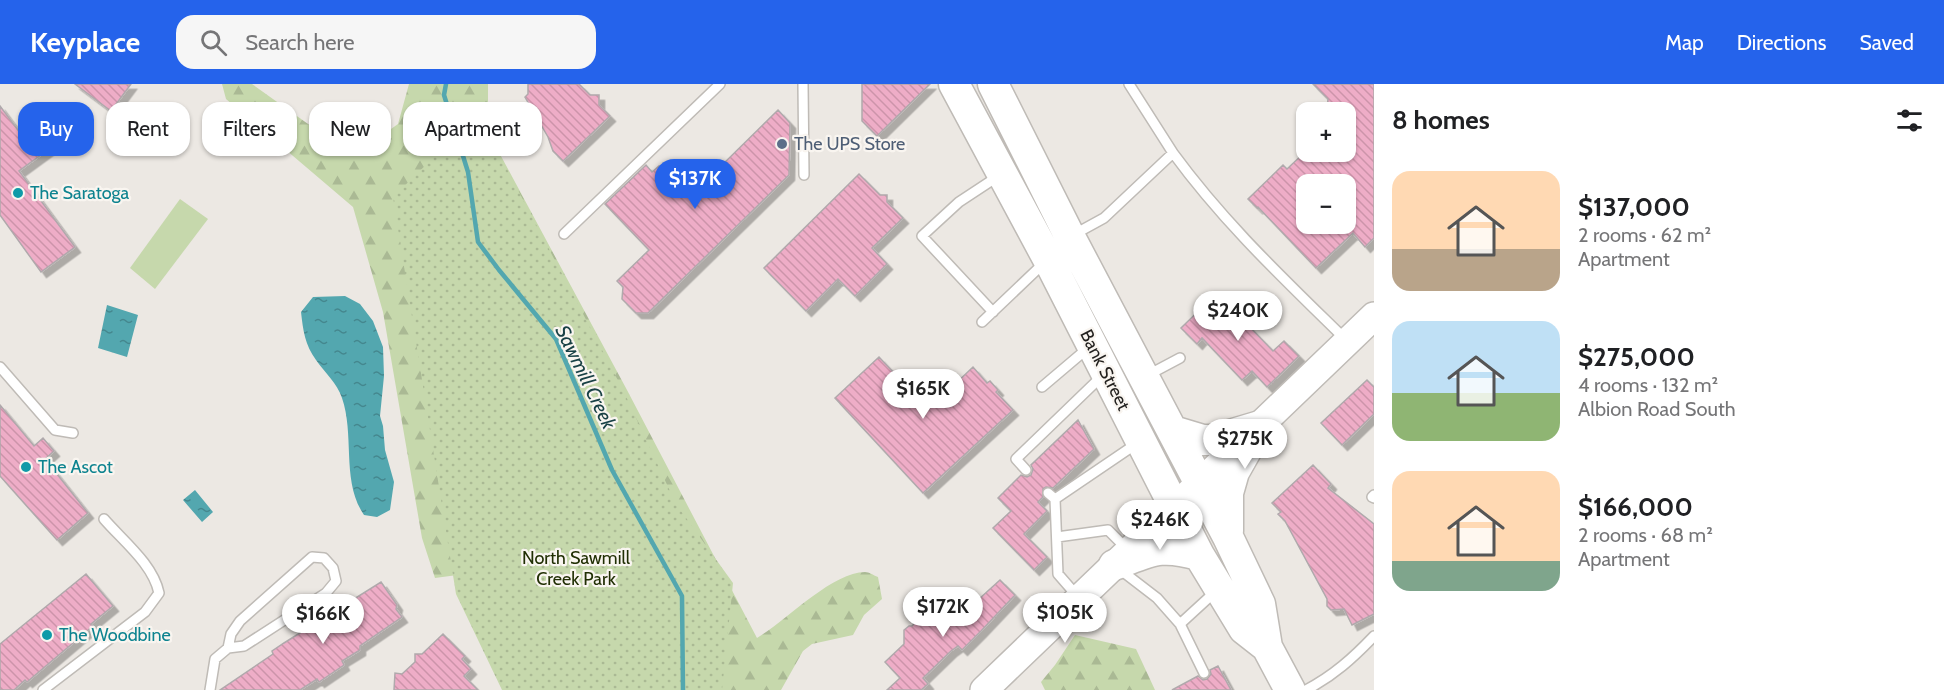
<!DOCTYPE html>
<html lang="en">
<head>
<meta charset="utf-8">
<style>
	body { margin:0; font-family:Cabin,sans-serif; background:#f6f6f6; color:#202124; height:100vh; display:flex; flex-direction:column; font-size:22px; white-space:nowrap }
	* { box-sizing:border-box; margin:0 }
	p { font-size:20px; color:#757577 }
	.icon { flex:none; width:33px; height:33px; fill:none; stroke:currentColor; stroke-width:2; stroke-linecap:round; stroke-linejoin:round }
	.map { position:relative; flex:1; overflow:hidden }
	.sheet { display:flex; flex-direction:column; background:#fff; width:570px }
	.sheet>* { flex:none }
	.hud { position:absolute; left:18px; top:18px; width:570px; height:54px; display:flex; gap:12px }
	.fabs { position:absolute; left:1296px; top:18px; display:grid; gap:12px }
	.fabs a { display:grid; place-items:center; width:60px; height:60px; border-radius:12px; background:#fff; box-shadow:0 2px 4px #0004; font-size:30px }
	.price { position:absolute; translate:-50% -51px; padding:0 14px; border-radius:21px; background:#fff; color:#222; font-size:20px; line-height:39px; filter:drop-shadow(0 2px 3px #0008) }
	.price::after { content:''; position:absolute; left:50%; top:36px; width:18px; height:14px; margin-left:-9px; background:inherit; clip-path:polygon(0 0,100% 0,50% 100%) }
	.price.on { background:#2563eb; color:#fff }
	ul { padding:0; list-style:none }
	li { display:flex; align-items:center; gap:18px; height:150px; padding:0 18px }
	li span { display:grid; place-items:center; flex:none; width:168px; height:120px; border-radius:18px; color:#555 }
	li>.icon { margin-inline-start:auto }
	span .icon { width:72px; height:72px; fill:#fffc; stroke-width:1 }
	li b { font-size:26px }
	h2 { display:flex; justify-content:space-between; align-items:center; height:72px; padding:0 18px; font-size:26px }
	.pill { padding:0 21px; border-radius:18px; background:#fff; box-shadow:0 2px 4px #0004; font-size:21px; line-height:54px }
	.pill.on { background:#2563eb; color:#fff }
	header { display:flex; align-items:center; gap:36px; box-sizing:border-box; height:84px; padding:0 30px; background:#2563eb; color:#fff }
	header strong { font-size:28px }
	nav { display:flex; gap:33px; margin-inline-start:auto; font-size:21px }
	.search { width:420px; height:54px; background:#f6f6f6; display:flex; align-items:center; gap:15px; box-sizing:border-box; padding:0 21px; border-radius:18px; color:#757577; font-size:22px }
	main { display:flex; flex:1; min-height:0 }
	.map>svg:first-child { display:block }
	.forest { fill:url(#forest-firs) }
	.park { fill:url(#park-dots) }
	.pitch { fill:#c6d8ac }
	.water { fill:url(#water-ripples) }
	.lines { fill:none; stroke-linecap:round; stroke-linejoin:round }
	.stream { stroke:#53a7af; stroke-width:4.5 }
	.building { fill:url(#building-back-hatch); stroke:#b0a9ac; stroke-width:1.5; fill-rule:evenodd; filter:url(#shadow) }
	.lane-casing { stroke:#bfbbb6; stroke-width:12 }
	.secondary-casing { stroke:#bfbbb6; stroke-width:30 }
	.primary-casing { stroke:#bfbbb6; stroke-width:33 }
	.lane { stroke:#fff; stroke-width:9 }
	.secondary { stroke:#fff; stroke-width:27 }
	.primary { stroke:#fff; stroke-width:30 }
	.service-dot { fill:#5c6f8a; stroke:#f9f5f0; stroke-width:2 }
	.culture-dot { fill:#0f9aa8; stroke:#f9f5f0; stroke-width:2 }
	.labels { text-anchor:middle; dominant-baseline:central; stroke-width:4.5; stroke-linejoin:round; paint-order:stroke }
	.service-label { font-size:18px; fill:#4e5e75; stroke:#f9f5f0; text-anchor:start }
	.culture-label { font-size:18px; fill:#0d838f; stroke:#f9f5f0; text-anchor:start }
	.street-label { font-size:18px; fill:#211f1d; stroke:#f9f5f0 }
	.park-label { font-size:18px; fill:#212f04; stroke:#f9f5f0 }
	.water-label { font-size:20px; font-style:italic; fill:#194145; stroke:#f9f5f0 }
</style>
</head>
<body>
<header>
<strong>Keyplace</strong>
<div class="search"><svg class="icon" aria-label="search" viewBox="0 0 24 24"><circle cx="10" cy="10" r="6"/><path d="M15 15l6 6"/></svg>Search here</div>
<nav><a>Map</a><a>Directions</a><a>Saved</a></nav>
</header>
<main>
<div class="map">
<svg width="1374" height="606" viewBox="0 0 1374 606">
	<defs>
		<pattern id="forest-firs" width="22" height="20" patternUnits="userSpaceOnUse" patternTransform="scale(1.5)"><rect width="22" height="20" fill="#c6d8ac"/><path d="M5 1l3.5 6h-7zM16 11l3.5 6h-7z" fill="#aab994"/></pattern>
		<pattern id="park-dots" width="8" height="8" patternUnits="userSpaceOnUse" patternTransform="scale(1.5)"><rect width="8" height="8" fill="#c6d8ac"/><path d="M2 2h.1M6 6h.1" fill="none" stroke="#aab994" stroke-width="1.8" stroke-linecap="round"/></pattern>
		<pattern id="water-ripples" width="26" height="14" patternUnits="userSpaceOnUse" patternTransform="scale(1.5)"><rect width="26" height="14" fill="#53a7af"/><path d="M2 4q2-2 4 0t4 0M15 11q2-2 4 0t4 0" fill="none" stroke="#44878e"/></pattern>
		<pattern id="building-back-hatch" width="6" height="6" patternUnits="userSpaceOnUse" patternTransform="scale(1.5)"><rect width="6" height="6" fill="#eeadc7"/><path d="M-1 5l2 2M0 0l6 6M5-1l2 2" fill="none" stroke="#cc94aa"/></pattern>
		<filter id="shadow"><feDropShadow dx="5.5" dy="5.5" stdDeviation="0" flood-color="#0004"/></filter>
	</defs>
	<rect width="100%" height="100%" fill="#ece8e3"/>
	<path class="forest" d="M222,0h30l101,72 45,-32 11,-40h79v48l139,258 130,248c29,-17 75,-66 108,-66 4,0 8,3 13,5l4,22 -18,16 -11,20 -41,9 -9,7 -22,39h-155l-48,-131 -143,19 -13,-40 -39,-226 -30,-105 -127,-108z
		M1075,551l61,14 19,41h-110l-4,-8 14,-17z"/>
	<path class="park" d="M474,34l13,13 136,259 53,114 57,79 -11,107h-220l-46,-96 -63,-397z"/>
	<path class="pitch" d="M180,115l28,20 -53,70 -25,-21z"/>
	<path class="water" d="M345,212l15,8 13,17 10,26 1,29 -4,40 3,10 2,24 9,32 -4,28 -13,7 -13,-2c-23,-34 -9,-79 -22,-117 -5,-15 -17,-25 -26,-38 -11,-15 -13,-30 -15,-48l12,-15z
		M107,221l31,10 -11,42 -29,-9z
		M195,406l18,22 -11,10 -19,-22z"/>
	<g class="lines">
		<path class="stream" d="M446,0l-2,11 24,77 10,70 21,28 57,69 56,131 70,126 1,94"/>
	</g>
	<path class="building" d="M75,0h56l-20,27z
		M528,0h51l11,11h9v10l11,11 -47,45 -10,-10 -5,-14 -23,-40 3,-3z
		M862,0h68l-53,52 -15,-15z
		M1313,0h61v154l-9,9 -12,-14 -37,35 -58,-61 -1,1 -9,-9 35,-34 4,4 18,-17h41v-40h-19l1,-13zM1306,100h40v40h-40z
		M0,22l23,31 12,-9 14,21 -30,22 56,76 -34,25 -41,-57z
		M778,26l12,13 -1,52 -141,138h-12l-14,-14 1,-12 -6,-6 32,-31 -44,-46 41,-39 6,7 7,-6h5l5,-5h39l9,9z
		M859,90l21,21h7v7l16,16 -31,30 15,16 -32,32 -17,-17 -32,32 -42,-43z
		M1217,209l56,58 11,-10 15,15 -32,31 -15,-16 -10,9 -40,-42 -5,6 -16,-16z
		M879,273l46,49 26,-24 3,3 19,-18 14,16 3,-2 8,9 -2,2 17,18 -90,83 -88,-95z
		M1367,296l7,7v27l-32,31 -21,-22z
		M0,321l34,41 9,-8 11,13 -9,8 43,54 -31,27 -57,-64z
		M1078,336l16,29 -41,39 -7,-1 -3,2v8l-5,5 9,9 -23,23 23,23 -13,13 -41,-42 18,-17 -13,-13 23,-23 6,2 4,-2 2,-6 -2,-4z
		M1313,381l18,19 -3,4 46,36v90l-22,11 -8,-16 -13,1 -4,-4v-7l-42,-78 -7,-7 3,-2 -9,-9z
		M86,490l27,32 -22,18 2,2 -66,56 -2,-2 -11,10h-14v-46z
		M1000,496l15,15 -34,36 -19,19 -4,-4 -7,5 -28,27 5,6 -7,6h-34l13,-12 -15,-16 19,-18v-14l5,-4h3l11,-12 4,4 9,-8 5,6 8,-7 9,9z
		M381,498l16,23 -1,4 6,8 -42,29v4l-18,11 2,4 -25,17 -2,-3 -17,11h-80l53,-36 -1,-3 12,-8z
		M443,550l22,22 -3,3 9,10 -7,7 14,14h-84l1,-17 7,1 13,-12v-8h7z
		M1218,582l13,24h-59l26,-14 5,4 4,-1 4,-5 -1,-4z"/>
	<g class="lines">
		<defs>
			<path id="lane" d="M803,0l1,91
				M1129,0l44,69
				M564,150l156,-150
				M1073,151l31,-17 69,-65c52,71 111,126 173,187
				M993,228l-71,-76 37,-34 41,-27
				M982,238l62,-59
				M0,283l55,63 18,3
				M1148,291l32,-17
				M1042,303l46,-39
				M1026,386l-10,-11 86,-83
				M1048,409l7,6 3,75 20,23
				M1374,411l-2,2 2,1
				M1055,415l84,-57
				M1057,453l51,-7 19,19
				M1118,484l39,30 23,26 36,-33
				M1180,540l24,49
				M43,606l102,-78 14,-19c-6,-29 -36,-52 -55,-74
				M210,606l5,-31 13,-11 16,-2 82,-53 10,-12 -3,-13 -9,-10 -12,-1 -72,64 -9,13 -3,14
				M1306,606c27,-14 47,-32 68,-54"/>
			<path id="secondary" d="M984,606l390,-374"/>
			<path id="primary" d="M954,0l94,175 151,296 45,74 23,18
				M993,0l77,153 158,300 32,67 7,43 23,43
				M1173,347l30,9h10l47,-14
				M1228,447v-38l6,-21 26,-46
				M1114,481c38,-14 45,-21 85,-10"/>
		</defs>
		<use href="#lane" class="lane-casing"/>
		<use href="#secondary" class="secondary-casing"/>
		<use href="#primary" class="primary-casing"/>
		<use href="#lane" class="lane"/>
		<use href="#secondary" class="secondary"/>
		<use href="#primary" class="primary"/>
	</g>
	<circle class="service-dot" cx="782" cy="60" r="6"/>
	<g class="culture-dot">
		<circle cx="18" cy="109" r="6"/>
		<circle cx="26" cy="383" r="6"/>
		<circle cx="47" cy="551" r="6"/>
	</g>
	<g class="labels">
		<g class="service-label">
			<text x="794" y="60">The UPS Store</text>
		</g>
		<g class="culture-label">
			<text x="30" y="109">The Saratoga</text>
			<text x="38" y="383">The Ascot</text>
			<text x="59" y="551">The Woodbine</text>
		</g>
		<g class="street-label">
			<text transform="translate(1105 286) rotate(63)">Bank Street</text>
		</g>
		<g class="park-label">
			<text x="576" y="474">North Sawmill<tspan x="576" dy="21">Creek Park</tspan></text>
		</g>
		<g class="water-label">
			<text transform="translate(586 293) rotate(64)">Sawmill Creek</text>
		</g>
	</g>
</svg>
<div class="fabs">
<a>+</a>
<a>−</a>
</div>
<b class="price on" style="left:695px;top:126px">$137K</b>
<b class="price" style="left:1238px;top:258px">$240K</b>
<b class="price" style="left:923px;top:336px">$165K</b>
<b class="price" style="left:1245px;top:386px">$275K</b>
<b class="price" style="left:1160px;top:467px">$246K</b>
<b class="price" style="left:943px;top:554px">$172K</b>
<b class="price" style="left:1065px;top:560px">$105K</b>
<b class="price" style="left:323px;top:561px">$166K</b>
<div class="hud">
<a class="pill on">Buy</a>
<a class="pill">Rent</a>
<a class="pill">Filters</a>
<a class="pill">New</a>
<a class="pill">Apartment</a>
</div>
</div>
<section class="sheet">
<h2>8 homes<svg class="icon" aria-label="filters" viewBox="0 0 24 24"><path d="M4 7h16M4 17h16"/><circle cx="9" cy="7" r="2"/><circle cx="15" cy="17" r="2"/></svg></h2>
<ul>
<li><span style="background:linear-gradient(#ffd9b3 65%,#b9a48a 0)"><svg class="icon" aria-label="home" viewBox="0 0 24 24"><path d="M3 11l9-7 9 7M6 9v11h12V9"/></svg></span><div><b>$137,000</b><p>2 rooms · 62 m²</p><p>Apartment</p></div></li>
<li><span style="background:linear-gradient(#bfe0f5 60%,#8fb573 0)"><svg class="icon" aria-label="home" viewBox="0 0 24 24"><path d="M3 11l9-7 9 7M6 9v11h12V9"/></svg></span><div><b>$275,000</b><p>4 rooms · 132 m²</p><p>Albion Road South</p></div></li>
<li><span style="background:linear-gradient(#ffd9b3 75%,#7fa58c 0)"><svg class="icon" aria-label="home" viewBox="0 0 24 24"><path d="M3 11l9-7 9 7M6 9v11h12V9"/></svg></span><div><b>$166,000</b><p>2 rooms · 68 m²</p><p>Apartment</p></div></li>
</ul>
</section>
</main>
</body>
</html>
